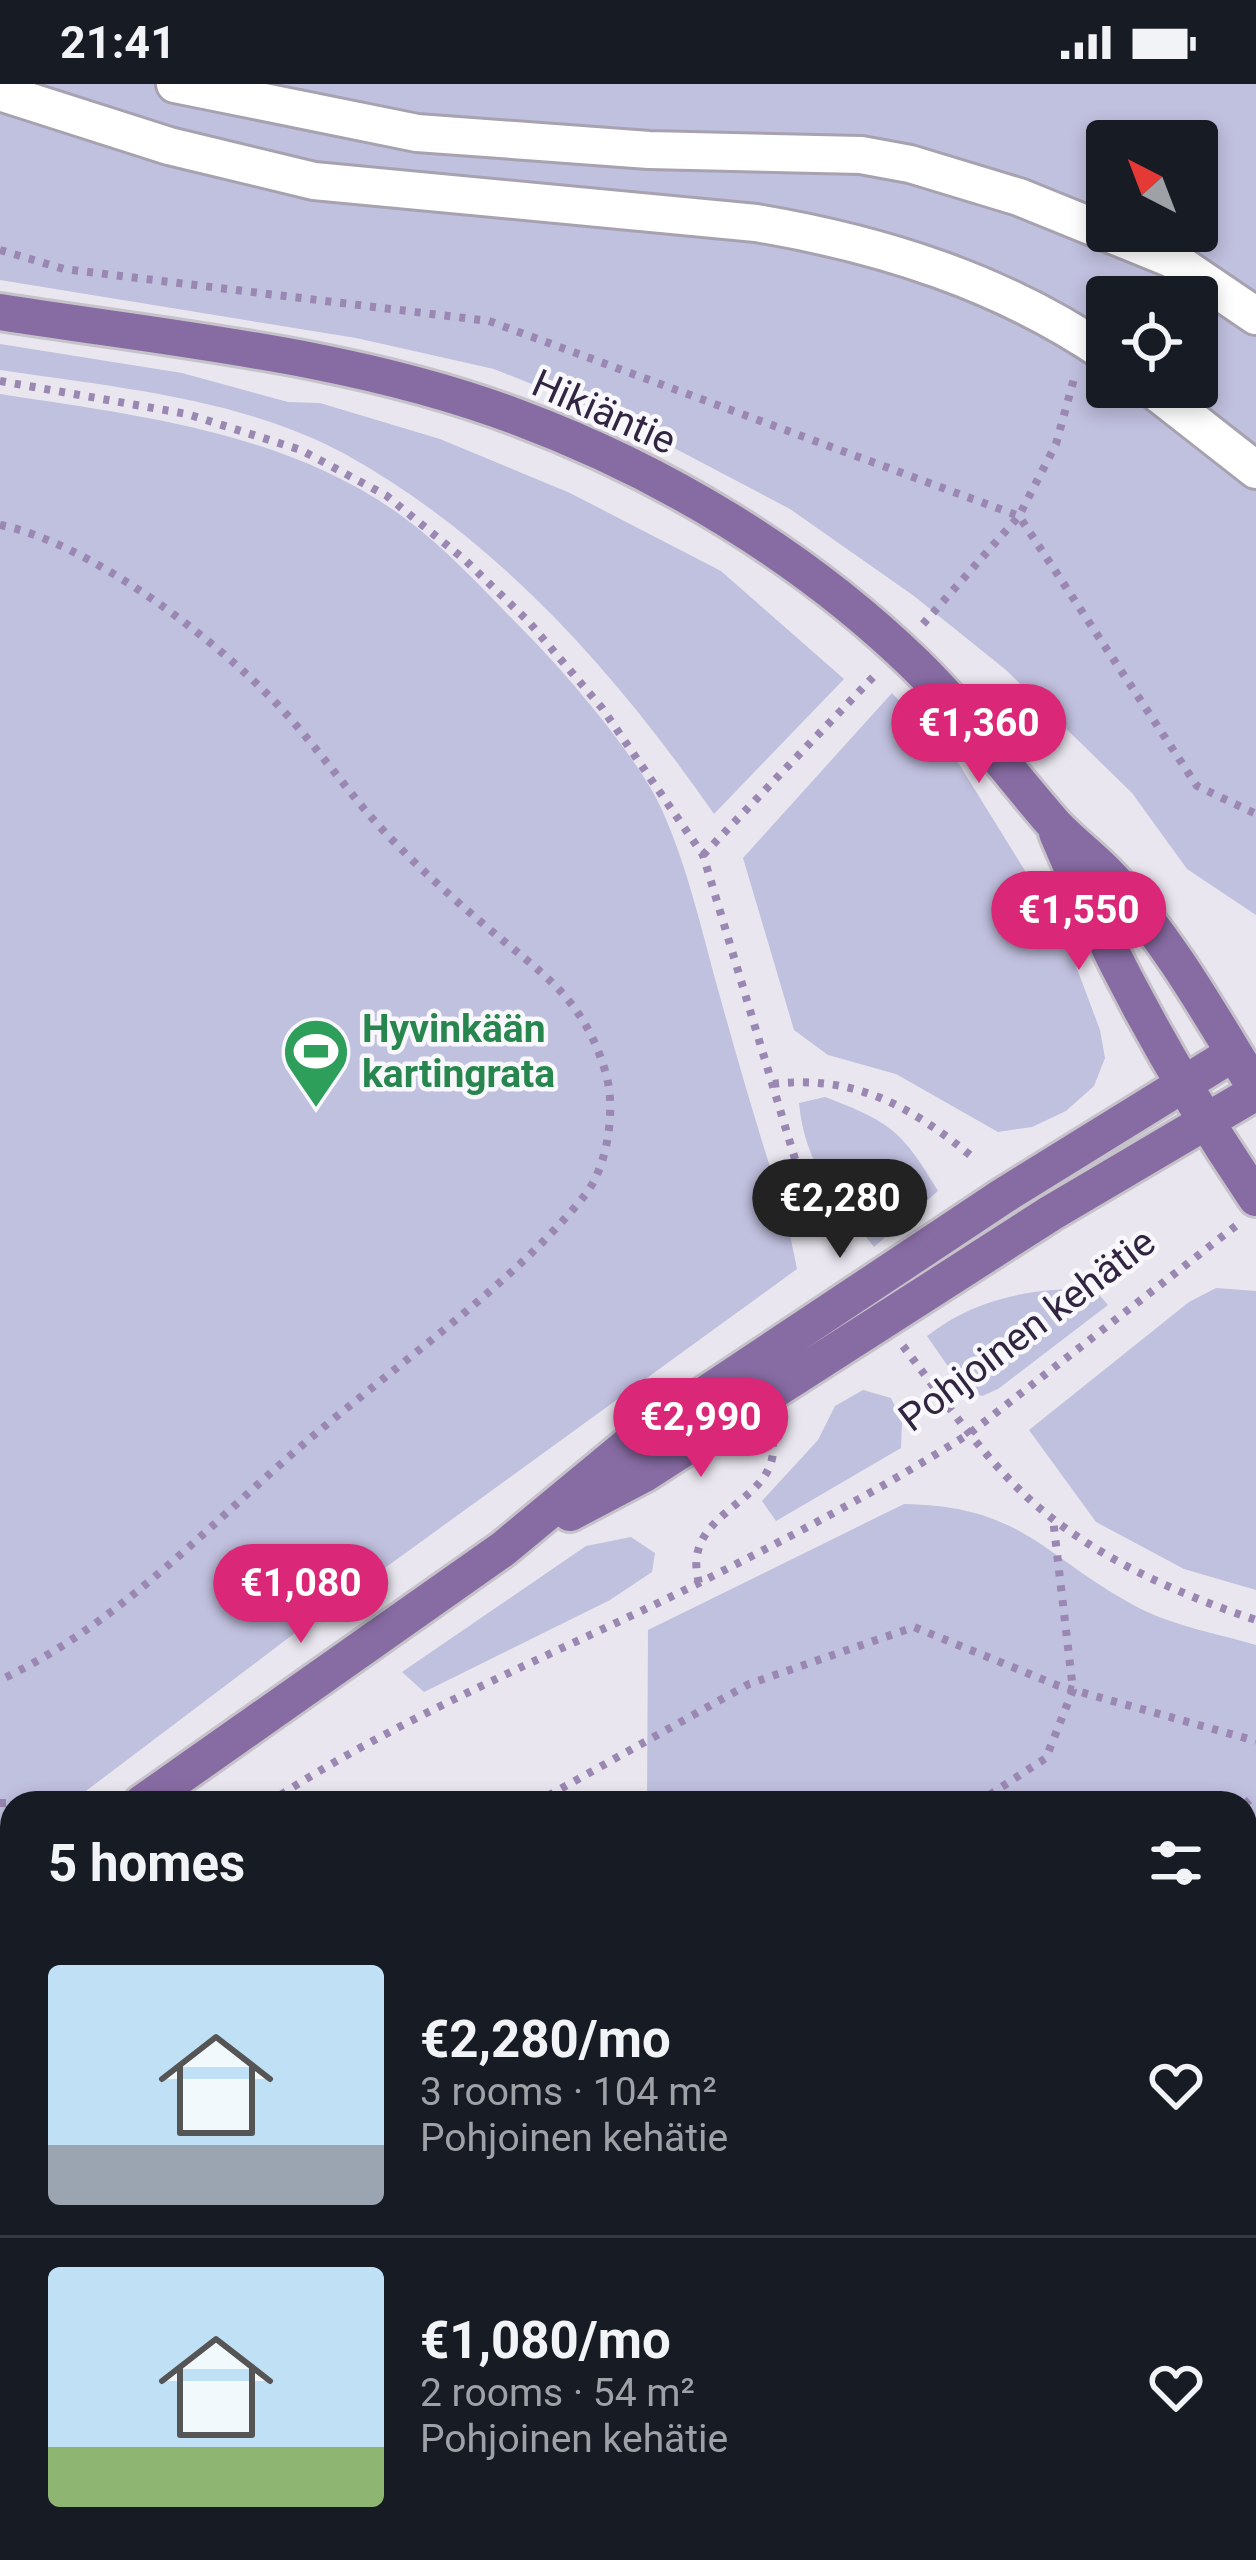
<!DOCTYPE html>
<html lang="en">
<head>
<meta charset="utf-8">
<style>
	body { margin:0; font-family:Roboto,sans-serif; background:#20242c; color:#f1f3f6; height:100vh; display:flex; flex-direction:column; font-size:45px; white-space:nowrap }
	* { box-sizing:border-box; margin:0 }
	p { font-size:39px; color:#9ea1a6 }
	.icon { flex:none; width:66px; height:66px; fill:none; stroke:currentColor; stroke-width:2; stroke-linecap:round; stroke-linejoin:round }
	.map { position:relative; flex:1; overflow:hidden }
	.side { position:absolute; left:0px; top:1707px; width:1257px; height:771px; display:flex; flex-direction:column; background:#171b24; border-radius:36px 36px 0 0; box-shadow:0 6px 18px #0003 }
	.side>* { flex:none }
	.needle { width:78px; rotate:318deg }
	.tools { position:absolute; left:1086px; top:36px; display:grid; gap:24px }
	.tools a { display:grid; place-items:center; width:132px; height:132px; border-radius:12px; background:#171b24; box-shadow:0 6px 18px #0003; font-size:60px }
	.price { position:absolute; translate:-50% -102px; padding:0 27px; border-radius:42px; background:#db2777; color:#fff; font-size:39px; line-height:78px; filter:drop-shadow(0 3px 6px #0008) }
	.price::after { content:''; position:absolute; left:50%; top:72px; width:36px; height:27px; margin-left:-18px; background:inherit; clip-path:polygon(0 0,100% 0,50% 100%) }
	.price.current { background:#222; color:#fff }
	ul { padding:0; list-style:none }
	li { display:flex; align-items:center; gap:36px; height:300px; padding:0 48px }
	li+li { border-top:3px solid #363941 }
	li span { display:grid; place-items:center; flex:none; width:336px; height:240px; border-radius:12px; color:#555 }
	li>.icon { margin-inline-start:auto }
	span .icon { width:144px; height:144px; fill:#fffc; stroke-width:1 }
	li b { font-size:51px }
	h2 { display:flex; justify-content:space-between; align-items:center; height:144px; padding:0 48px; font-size:51px }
	.status { display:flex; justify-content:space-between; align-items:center; height:84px; padding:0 60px; background:#171b24; direction:ltr }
	.status svg { height:33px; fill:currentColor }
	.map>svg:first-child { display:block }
	.green { fill:#c0c0df; fill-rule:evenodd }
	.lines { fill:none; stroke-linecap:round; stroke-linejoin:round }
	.minor-casing { stroke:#a7a1b0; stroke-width:42 }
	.major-casing { stroke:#c6c2ca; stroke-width:42 }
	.path { stroke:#9a87b2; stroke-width:8; stroke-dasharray:6 9; stroke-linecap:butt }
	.minor { stroke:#fff; stroke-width:36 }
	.major { stroke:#876ba3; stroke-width:36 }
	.labels { text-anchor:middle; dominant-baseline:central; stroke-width:9; stroke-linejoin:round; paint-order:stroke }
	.street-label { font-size:39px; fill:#322541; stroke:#f8f7fb }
	.leisure-label { font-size:39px; font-weight:bold; fill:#27864d; stroke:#f8f7fb; text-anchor:start }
</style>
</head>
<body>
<div class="status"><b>21:41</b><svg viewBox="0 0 49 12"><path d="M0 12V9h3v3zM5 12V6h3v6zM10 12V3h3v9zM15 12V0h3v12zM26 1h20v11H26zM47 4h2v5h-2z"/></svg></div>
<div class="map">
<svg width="1256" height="2476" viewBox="0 0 1256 2476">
	<rect width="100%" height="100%" fill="#e9e6ef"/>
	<path class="green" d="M0,0h1256v831l-69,-46 -55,-76 -126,-123 -92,-74 -124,-87 -171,-90 -125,-50 -138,-31 -356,-58zM1107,57h90v90h-90zM1107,213h90v90h-90z
		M0,260l182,29 106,29 32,1 120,36 130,54 151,78 123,108 -130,135c-98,-141 -216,-275 -369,-360 -103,-56 -232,-67 -345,-84z
		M0,310c148,23 307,40 426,141 37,31 70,68 104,102 39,40 110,123 132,173 26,58 40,122 57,183 21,76 43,151 68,227l10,49 -510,370 -217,164h-58v44l-12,9z
		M892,609l67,71 105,170 36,96 5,28 -11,28 -28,25 -34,16 -34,5 -102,-58 -68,-19 -34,-25 -51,-172z
		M825,1013c66,25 78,35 113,94l-64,56c-38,-49 -69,-81 -75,-144z
		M1093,1204l15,17 -110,84 -16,7 -19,-8 -36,-52c50,-39 104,-47 166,-48z
		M1216,1204l40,3v299l-72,-21 -88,-47 -67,-92 160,-128z
		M863,1306l28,8 11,23 -1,27 -125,73 -14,-20 56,-61 17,-34z
		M904,1420c121,2 140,54 235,104 35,18 80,26 117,37v915h-753l-6,-10h748v-747h-598l1,-173z
		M631,1453l24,16 -3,19 -42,28 -186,92 -22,-20 184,-126z"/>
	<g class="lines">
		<defs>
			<path id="minor" d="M175,0l242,49 232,17 212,5 49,9 109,33 153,62 84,57
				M0,8l169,54 145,35 442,42c125,21 246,59 351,131
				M1150,303l106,83
				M461,2466l6,10"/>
			<path id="major" d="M0,228c171,27 353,43 517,105 145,54 287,139 399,248 50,49 91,105 137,158 18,20 41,36 59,56 58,62 100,139 144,210
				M1057,749c54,131 120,248 199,365
				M570,1429l74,-39 407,-261 205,-121
				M142,1719l361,-254 123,-102 377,-251 231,-143
				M0,1822l12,-8"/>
		</defs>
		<use href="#minor" class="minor-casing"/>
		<use href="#major" class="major-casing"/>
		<path class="path" d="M0,166l64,19 425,52 530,195 178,270 59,28
			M0,297l187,33 114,36 86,46 78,64 63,61 74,87 101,147 95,314 47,89
			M0,441c90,18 214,113 278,180 31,33 58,70 87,105 34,40 77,79 117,113 58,50 101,72 124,151 10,35 2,92 -21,121 -68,85 -187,169 -272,241 -100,84 -192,188 -313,244
			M923,540l96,-108 37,-72 19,-69
			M703,771l173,-181
			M773,1000c83,-10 141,24 203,76
			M903,1262c39,51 77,107 124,151 64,59 148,96 229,123
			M699,1499c-20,-73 78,-78 74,-138
			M0,1719h12
			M268,1719c136,-89 286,-148 431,-220 91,-46 185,-95 271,-150l267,-208
			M535,1719l214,-119 165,-57 145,59 197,55
			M977,1719l69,-45 27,-68 -20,-171
			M1245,1720l11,-10
			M1245,1796l11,-2
			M0,1912l12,-10
			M0,2011l12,4
			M0,2041l12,-8
			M1245,2109l11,4
			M0,2171l12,8
			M285,2466l7,10
			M359,2466l6,10
			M1018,2466l6,10"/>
		<use href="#minor" class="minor"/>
		<use href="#major" class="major"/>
	</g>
	<defs>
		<symbol id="stadium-pin" viewBox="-11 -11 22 30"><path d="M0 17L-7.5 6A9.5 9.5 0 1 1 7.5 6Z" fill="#2e9e5b" stroke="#f8f7fb"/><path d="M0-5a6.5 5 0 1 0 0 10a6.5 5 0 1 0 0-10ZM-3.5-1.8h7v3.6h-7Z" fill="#fff"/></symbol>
	</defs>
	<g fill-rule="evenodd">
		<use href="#stadium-pin" x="278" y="929" width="76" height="104"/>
	</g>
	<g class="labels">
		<g class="street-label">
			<text transform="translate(604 328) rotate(24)">Hikiäntie</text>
			<text transform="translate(1027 1246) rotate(-37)">Pohjoinen kehätie</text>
		</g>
		<g class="leisure-label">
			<text x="362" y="945">Hyvinkään<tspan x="362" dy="45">kartingrata</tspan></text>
		</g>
	</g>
</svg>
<div class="tools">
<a><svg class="needle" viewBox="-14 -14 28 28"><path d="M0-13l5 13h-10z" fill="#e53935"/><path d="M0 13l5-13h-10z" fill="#9ea1a6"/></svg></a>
<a><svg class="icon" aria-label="locate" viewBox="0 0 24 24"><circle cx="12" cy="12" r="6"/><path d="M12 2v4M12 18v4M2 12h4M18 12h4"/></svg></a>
</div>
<b class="price" style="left:979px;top:702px">€1,360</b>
<b class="price" style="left:1079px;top:889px">€1,550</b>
<b class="price current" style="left:840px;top:1177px">€2,280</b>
<b class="price" style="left:701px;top:1396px">€2,990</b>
<b class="price" style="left:301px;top:1562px">€1,080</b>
<section class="side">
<h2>5 homes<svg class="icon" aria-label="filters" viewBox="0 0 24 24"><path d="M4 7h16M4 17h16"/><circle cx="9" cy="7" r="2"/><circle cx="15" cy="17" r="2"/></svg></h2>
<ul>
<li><span style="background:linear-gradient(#bfe0f5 75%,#9aa5b1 0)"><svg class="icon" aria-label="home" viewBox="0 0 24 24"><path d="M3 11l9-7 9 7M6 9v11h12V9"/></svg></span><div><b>€2,280/mo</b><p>3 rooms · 104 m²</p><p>Pohjoinen kehätie</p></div><svg class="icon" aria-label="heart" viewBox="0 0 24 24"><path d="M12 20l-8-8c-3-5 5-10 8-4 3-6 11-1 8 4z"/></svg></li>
<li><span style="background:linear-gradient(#bfe0f5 75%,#8fb573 0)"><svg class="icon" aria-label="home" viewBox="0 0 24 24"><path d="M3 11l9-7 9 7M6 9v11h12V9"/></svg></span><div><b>€1,080/mo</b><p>2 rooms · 54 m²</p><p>Pohjoinen kehätie</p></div><svg class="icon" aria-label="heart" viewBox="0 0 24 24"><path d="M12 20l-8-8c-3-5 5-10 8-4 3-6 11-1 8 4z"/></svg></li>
</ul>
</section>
</div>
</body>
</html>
